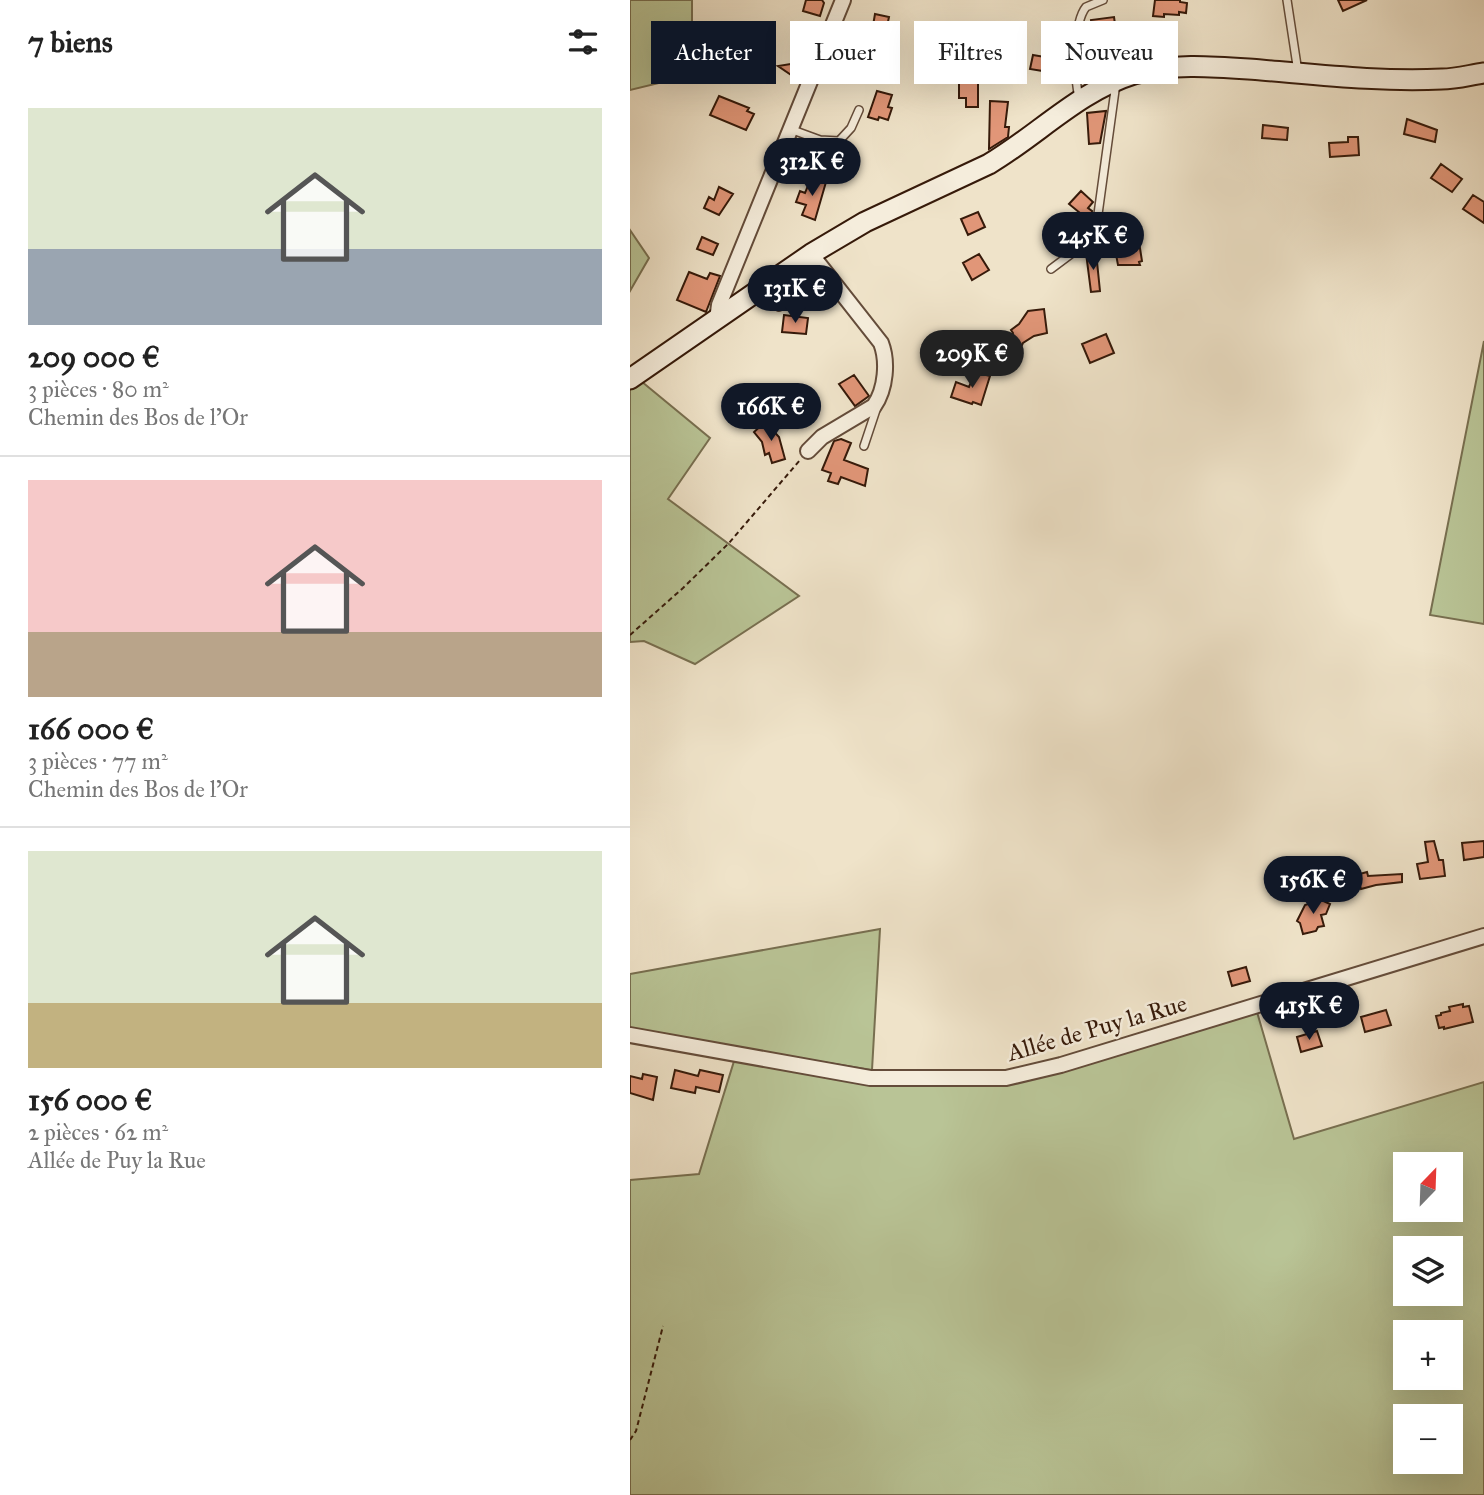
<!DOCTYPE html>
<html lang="fr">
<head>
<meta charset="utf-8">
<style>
	body { margin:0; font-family:"IM FELL Great Primer",serif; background:#f2f2f2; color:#222; height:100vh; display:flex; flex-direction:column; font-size:26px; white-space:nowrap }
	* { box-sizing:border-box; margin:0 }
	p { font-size:23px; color:#767676 }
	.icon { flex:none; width:38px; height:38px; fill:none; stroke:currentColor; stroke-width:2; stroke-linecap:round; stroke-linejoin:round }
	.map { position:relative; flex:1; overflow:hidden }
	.sheet { display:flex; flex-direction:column; background:#fff; width:630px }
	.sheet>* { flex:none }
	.hud { position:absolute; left:21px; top:21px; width:665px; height:63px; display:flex; gap:14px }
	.needle { width:46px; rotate:23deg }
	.tools { position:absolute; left:763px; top:1152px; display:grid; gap:14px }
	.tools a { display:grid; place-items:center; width:70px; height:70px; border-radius:0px; background:#fff; box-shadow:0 7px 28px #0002; font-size:35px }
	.price { position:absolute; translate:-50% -60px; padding:0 16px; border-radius:24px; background:#111827; color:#fff; font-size:23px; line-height:46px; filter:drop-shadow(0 2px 4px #0008) }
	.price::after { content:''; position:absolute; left:50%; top:42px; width:21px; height:16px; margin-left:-10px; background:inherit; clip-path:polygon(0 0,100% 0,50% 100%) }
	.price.active { background:#222; color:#fff }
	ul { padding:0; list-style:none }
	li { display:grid; align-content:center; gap:14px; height:371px; padding:0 28px }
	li+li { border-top:2px solid #e0e0e0 }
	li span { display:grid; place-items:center; height:217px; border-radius:0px; color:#555 }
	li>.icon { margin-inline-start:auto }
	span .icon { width:126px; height:126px; fill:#fffc; stroke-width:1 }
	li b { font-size:30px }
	h2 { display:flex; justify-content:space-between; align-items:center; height:84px; padding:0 28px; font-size:30px }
	.tag { padding:0 24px; border-radius:0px; background:#fff; box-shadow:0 7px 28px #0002; font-size:24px; line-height:63px }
	.tag.active { background:#111827; color:#fff }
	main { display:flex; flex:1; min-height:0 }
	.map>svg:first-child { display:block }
	.green { fill:#b9c496; stroke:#786f50; stroke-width:2; fill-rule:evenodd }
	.building { fill:#e19678; stroke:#361a0a; stroke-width:2 }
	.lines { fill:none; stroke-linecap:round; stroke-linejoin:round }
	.lane-casing { stroke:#644c3a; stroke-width:10 }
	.street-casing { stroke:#644c3a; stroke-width:18 }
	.secondary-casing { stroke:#361a0a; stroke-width:23 }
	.path { stroke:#361a0a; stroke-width:2; stroke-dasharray:5 3.5; stroke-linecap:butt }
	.lane { stroke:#f5eddc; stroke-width:7 }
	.street { stroke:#f5eddc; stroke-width:14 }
	.secondary { stroke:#f5eddc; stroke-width:19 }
	.labels { text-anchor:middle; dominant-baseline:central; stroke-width:5; stroke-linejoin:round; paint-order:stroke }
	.street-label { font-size:24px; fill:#361a0a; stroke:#f5eddc }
</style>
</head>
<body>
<main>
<section class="sheet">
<h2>7 biens<svg class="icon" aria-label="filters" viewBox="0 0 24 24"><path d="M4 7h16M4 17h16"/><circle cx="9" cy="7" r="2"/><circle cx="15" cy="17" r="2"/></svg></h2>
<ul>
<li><span style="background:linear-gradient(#dfe7d0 65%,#9aa5b1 0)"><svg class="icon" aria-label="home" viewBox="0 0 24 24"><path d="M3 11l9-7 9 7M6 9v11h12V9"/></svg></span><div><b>209 000 €</b><p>3 pièces · 80 m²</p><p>Chemin des Bos de l'Or</p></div></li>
<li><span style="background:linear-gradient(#f6c9c9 70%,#b9a48a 0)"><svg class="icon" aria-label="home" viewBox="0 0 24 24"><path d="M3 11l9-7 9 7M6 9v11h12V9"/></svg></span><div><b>166 000 €</b><p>3 pièces · 77 m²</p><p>Chemin des Bos de l'Or</p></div></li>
<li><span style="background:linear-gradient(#dfe7d0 70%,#c2b280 0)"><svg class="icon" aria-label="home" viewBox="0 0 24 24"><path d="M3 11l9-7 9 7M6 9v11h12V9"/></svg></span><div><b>156 000 €</b><p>2 pièces · 62 m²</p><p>Allée de Puy la Rue</p></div></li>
</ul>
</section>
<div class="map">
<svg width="854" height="1495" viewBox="0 0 854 1495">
	<rect width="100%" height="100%" fill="#efe3c9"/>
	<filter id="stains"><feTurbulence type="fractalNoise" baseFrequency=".00286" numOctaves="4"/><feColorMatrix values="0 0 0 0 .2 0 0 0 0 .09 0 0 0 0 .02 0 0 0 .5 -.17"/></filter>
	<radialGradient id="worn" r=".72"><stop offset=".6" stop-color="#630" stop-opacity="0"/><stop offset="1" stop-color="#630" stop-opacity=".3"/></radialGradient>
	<path class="green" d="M0,0h62v75l-62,15z
		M0,230l19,28 -19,33z
		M854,341v283l-54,-9z
		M0,372l80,66 -42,61 131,97 -104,68 -51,-23 -14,1z
		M250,929l-8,141 -242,-39v-57z
		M627,1012l37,127 190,-57v413h-854v-315l69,-6 36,-116 136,25 139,1zM775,1164h46v45h-46zM775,1248h46v45h-46zM775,1332h46v45h-46zM775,1416h46v45h-46z"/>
	<path class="building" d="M176,0h16l2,3 -4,13 -17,-5z
		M525,0h25v2l7,1 -1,10 -7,-1v3l-15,-1v3l-11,-1z
		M708,0h29l-24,11z
		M245,14l14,3 -5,23 -13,-3z
		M484,17l2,14 -23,3 -2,-14z
		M226,40l12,3 -3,14 -12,-2z
		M403,55l18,3 -2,14 -19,-3z
		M177,62l-7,19 -22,-15 19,-3z
		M329,73l19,1v33h-12v-9h-7z
		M247,91l15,4 -4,12 4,1 -4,12 -9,-3 -1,3 -10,-3z
		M89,96l30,12 -2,3 7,3 -8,16 -36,-15z
		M360,101l18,1 -3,25h4l-1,10 -19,12z
		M476,111l-6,32 -11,1 -2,-31z
		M777,119l30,11 -2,12 -31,-8z
		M633,125l25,3 -1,12 -25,-2z
		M718,137h10l1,18 -29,2 -1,-14 19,-1z
		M811,164l21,15 -10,13 -21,-14z
		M181,178l15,4 -11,38 -13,-5 4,-10 -10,-3 4,-11 5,2z
		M89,187l14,7 -14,21 -15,-7 5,-11 5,3z
		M451,191l12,11 -5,6 4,3 -1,11 -22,-18z
		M843,195l11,7v21l-21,-14z
		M348,212l7,15 -17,8 -7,-16z
		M72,237l16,7 -5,11 -16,-6z
		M509,242l3,19 -3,1 1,3h-22l-3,-16z
		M466,252l4,39 -9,1 -5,-39z
		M349,254l10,16 -17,10 -9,-17z
		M59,272l18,7 3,-6 10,3 -14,36 -29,-12z
		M414,309l3,24 -13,3 -11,7 -4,8 -12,-5 6,-13 -2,-3 8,-6 9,-13z
		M154,315l24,3 -2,16 -24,-2z
		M476,334l8,19 -24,10 -8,-19z
		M345,372l15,4 -9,29 -8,-3 -1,2 -21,-7 5,-15 13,5z
		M224,375l15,21 -14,10 -16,-22z
		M135,422l14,15 6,22 -13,4 -3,-10 -4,2 -3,-13 -8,-10z
		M211,439l10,4 -7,17 24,9 -3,17 -24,-9 -3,7 -10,-3 3,-8 -9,-3 12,-29z
		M804,841l5,19h4l2,16 -25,3 -3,-15 11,-2 -3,-20z
		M854,841v16l-20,3 -2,-17z
		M737,872l1,4 34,-2v8l-26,3 -15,4 -5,-14z
		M687,898l13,6 -4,10 -5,1 3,11 -6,1 -2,4 -13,3 -3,-11 -3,-2 8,-16 10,-3z
		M616,967l4,14 -18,5 -4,-14z
		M833,1004v3l6,-1 4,16 -29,7v-2l-5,1 -3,-12 5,-1v-2l9,-2 -1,-4z
		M756,1010l5,15 -26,7 -4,-15z
		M687,1031l5,15 -21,6 -4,-15z
		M45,1070l23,6 2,-6 23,5 -4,17 -23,-5 -1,6 -24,-5z
		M13,1074l14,3 -4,23 -23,-7v-17l12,3z"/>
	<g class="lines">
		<defs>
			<path id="lane" d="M657,0l11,72
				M449,97c-5,-20 -6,-74 7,-90l17,-7
				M160,129l30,11 19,1 12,-13 8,-18
				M421,269l44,-33 21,-153
				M149,307l48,-31
				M234,446l13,-39"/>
			<path id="street" d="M90,318l-2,-6 1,-7 124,-305
				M178,451l14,-14 52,-31c12,-17 14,-45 7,-63l-70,-89
				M0,1035l240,43h136l55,-13 423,-129"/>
			<path id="secondary" d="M0,379l181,-125 54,-32 124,-58c49,-29 90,-73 145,-90 41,-12 85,-7 127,-4 60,5 121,12 181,9 14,0 28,-4 42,-6"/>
		</defs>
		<use href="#lane" class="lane-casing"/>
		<use href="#street" class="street-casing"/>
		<use href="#secondary" class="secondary-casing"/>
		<path class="path" d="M0,635l53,-47 46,-45 71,-83
			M0,1440l6,-9 27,-105"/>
		<use href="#lane" class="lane"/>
		<use href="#street" class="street"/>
		<use href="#secondary" class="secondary"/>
	</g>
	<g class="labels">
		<g class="street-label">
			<text transform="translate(467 1028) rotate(-16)">Allée de Puy la Rue</text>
		</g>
	</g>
	<rect width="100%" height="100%" filter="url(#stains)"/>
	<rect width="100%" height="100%" fill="url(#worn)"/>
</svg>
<div class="tools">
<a><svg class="needle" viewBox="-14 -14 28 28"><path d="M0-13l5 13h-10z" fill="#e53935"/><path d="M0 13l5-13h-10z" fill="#767676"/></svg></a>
<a><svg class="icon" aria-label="layers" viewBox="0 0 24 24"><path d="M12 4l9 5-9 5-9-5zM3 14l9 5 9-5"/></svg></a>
<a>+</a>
<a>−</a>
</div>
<b class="price" style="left:182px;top:198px">312K €</b>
<b class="price" style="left:463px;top:272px">245K €</b>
<b class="price" style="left:165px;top:325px">131K €</b>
<b class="price active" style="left:342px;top:390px">209K €</b>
<b class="price" style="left:141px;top:443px">166K €</b>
<b class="price" style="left:683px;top:916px">156K €</b>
<b class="price" style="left:679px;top:1042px">415K €</b>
<div class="hud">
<a class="tag active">Acheter</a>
<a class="tag">Louer</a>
<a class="tag">Filtres</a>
<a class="tag">Nouveau</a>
</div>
</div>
</main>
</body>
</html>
